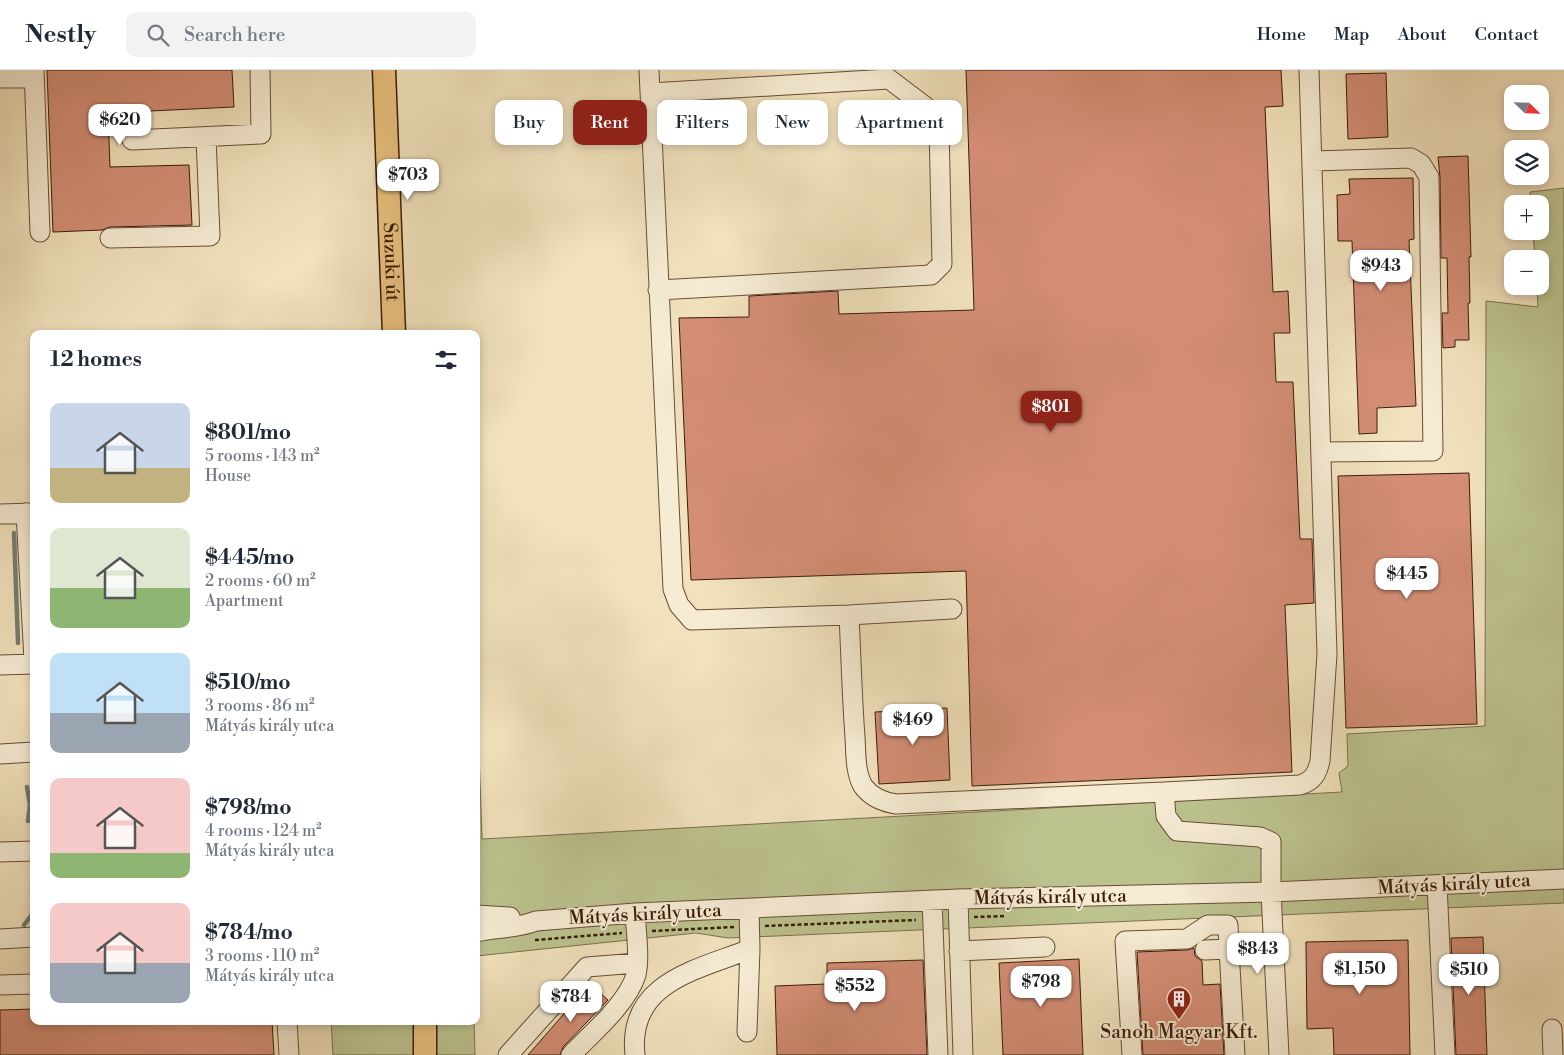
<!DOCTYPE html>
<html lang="en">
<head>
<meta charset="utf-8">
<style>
	body { margin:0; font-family:"Libre Bodoni",serif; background:#f2f2f3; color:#1f2937; height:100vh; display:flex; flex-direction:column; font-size:19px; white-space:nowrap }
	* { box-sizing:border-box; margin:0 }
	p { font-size:16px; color:#747a83 }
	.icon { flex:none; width:28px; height:28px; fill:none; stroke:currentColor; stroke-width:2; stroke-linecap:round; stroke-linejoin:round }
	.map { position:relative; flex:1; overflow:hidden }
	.sheet { position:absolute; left:30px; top:260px; width:450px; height:695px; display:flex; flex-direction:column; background:#fff; border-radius:10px; box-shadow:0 2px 8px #0003 }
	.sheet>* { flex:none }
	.guide { position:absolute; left:495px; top:30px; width:475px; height:45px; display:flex; gap:10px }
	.needle { width:32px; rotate:113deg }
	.controls { position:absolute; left:1504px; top:15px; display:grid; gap:10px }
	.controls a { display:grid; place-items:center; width:45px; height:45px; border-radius:10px; background:#fff; box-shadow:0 2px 8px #0003; font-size:25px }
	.price { position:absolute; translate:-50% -42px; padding:0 11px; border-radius:10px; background:#fff; color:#222; font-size:16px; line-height:32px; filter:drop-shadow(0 1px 2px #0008) }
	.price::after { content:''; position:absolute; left:50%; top:30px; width:15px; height:11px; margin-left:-8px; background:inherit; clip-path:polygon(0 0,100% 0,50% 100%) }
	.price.selected { background:#8f2418; color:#fff }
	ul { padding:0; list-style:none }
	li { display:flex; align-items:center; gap:15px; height:125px; padding:0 20px }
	li span { display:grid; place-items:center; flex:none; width:140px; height:100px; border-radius:10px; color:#555 }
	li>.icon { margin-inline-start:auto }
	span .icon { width:60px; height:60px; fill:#fffc; stroke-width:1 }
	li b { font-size:21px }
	h2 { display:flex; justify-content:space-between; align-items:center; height:60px; padding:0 20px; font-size:21px }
	.chip { padding:0 18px; border-radius:10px; background:#fff; box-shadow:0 2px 8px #0003; font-size:18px; line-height:45px }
	.chip.selected { background:#8f2418; color:#fff }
	header { display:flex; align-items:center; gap:30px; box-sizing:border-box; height:70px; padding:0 25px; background:#fff; border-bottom:1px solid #e0e1e3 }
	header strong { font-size:24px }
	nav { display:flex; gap:28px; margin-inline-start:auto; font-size:18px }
	.search { width:350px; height:45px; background:#f2f2f3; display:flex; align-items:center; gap:12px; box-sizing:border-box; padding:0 18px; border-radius:10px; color:#747a83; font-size:19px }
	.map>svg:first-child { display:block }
	.green { fill:#bcc38f; stroke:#7b704c }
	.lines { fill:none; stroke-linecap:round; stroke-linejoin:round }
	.stream { stroke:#747d70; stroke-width:4.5 }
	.building { fill:#d48e76; stroke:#3a1c08 }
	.minor-casing { stroke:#684e35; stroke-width:21 }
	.major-casing { stroke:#3a1c08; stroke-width:25 }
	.path { stroke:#3a1c08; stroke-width:2.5; stroke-dasharray:4 2.5; stroke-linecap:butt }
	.minor { stroke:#f6ecd4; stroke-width:19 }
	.major { stroke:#e8c17e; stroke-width:22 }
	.labels { text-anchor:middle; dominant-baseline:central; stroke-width:4; stroke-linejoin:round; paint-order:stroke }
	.street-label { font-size:19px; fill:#3a1c08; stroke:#f6ecd4 }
	.poi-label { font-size:19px; fill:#3a1c08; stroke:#f6ecd4 }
</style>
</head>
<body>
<header>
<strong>Nestly</strong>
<div class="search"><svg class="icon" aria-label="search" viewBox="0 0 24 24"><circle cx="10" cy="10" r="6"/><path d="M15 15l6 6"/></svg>Search here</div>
<nav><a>Home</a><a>Map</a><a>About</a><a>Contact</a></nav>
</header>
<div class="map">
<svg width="1564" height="985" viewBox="0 0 1564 985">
	<rect width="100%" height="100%" fill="#f1e2bd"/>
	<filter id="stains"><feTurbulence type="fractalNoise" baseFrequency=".004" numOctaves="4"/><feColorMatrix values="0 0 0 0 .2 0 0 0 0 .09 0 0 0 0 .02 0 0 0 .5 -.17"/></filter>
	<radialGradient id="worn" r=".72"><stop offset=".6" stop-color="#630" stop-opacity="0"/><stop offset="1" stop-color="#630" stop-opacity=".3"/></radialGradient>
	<path class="green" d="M1564,118v715l-836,35 -32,-5 -220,23v-291l6,174 860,-47 -3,-19 9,-7 -1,-32 138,-8 1,-425 52,6 -1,-21h3v-27h-5l-2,-28h7v-27h-9l-1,-12z
		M331,951h143l1,34h-142z"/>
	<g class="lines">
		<path class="stream" d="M14,463l4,110
			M27,717l3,18 -2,16
			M24,855l9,-12 -1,-26"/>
	</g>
	<path class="building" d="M47,0h185l2,37 -126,6 2,54 79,-2 3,60 -82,2 -8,3 -49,2z
		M966,0h315l2,36 -18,1 8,185 15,-1 2,42h-16l2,49h17l7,157h12l2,64 -29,2 7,167 -320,14 -6,-215 -275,9 -12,-262 70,-1v-21l89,-5 1,23 135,-4z
		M1386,3l2,64 -40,2 -2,-65z
		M1468,86l3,101h-2l1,46h-2l1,37h-14v7l-12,1 -1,-35h6l-1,-55h-6l-1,-81 -2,-20z
		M1413,108l1,61 -5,1 7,166 -39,2v25l-18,1 -7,-193h-14l-1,-46 13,-1 -1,-15z
		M1469,403l8,251 -131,4 -8,-252z
		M947,638l3,72 -71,4 -4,-72z
		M1483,867l4,118h-31l-5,-117z
		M1408,870l2,115h-76l-1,-27 -26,1 -1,-87z
		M1194,878l1,8 7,5 1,24 17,-1 4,71h-81l-6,-103 50,-2z
		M1079,889l4,96h-80l-4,-92z
		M923,890l4,95h-150l-2,-69 52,-2v-21z
		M590,914l18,16 -45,47 -3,8h-32z
		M34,939v12h238l2,34h-274v-45z"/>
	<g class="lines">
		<defs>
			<path id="minor" d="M34,0l6,162
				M649,0l24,519 6,16 13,15 157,-5 103,-6
				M0,8h34
				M650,23l239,-14 37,28 13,20 3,137 -11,11 -273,15
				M132,70l129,-6 -1,-64
				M1313,91l98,-3 10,6 8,13 4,274 -112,1
				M110,168l100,-2 -4,-99
				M26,443l8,147
				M0,444l34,-1
				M849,545c2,41 3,82 6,122 1,16 0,35 8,49 8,11 20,16 33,18l268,-12 136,-7c13,-4 17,-11 20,-24l7,-107 -18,-584
				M0,595l34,-1
				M0,684l34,-2
				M1164,722l2,24 11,15 83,6 11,5v50l8,163
				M0,782l34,-1
				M1437,815l8,170
				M958,829l5,156
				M932,830l6,155
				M476,845l34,2
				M476,862c20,-5 41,-3 60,-11l99,-8 323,-14 313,-7 293,-13
				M0,869l34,-2
				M1205,880l24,-1 6,106
				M959,881l86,-4
				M0,915l34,-1
				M287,951l2,34
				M1552,959l1,26
				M747,962l3,-83 -1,-40
				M508,985l79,-88 50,-4
				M571,985c21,-22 56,-51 65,-80 4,-18 0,-44 -1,-62
				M635,985c-8,-73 62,-85 115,-106
				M1132,985l-7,-114 62,-2 21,-14h20l1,24 44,-2"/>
			<g id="major">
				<path id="s1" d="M384,0l10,264"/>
				<path d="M425,985v-34"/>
			</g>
		</defs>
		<use href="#minor" class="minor-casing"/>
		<use href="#major" class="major-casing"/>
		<path class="path" d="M974,847l32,-1
			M765,856l151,-6
			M652,861l82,-4
			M535,870l87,-7"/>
		<use href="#minor" class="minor"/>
		<use href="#major" class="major"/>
	</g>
	<defs>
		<symbol id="building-pin" viewBox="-11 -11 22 30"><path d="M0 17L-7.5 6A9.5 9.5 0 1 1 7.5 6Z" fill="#8f2418" stroke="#f6ecd4"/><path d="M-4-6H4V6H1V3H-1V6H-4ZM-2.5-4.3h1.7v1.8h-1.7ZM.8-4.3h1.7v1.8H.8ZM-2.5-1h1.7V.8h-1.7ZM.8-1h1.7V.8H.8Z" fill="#fff"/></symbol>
	</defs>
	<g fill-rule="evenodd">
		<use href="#building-pin" x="1165" y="915" width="28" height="38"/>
	</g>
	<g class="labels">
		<g class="street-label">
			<text stroke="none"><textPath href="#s1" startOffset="192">Suzuki út</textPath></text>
			<text transform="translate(1454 814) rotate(-3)">Mátyás király utca</text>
			<text transform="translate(1050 827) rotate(-1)">Mátyás király utca</text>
			<text transform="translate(645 844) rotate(-3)">Mátyás király utca</text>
		</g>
		<g class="poi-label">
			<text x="1179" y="962">Sanoh Magyar Kft.</text>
		</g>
	</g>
	<rect width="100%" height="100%" filter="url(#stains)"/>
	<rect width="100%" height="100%" fill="url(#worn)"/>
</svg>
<div class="controls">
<a><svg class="needle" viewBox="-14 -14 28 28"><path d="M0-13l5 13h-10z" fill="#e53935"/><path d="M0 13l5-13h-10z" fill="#747a83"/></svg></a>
<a><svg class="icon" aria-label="layers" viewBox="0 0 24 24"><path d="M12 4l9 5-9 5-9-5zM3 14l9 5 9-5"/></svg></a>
<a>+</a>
<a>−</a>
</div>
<b class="price" style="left:120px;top:76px">$620</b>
<b class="price" style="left:408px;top:131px">$703</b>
<b class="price" style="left:1381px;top:222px">$943</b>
<b class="price selected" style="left:1051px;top:363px">$801</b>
<b class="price" style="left:1407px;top:530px">$445</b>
<b class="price" style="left:913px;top:676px">$469</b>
<b class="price" style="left:1258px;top:905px">$843</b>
<b class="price" style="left:1360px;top:925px">$1,150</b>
<b class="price" style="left:1469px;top:926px">$510</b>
<b class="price" style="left:1041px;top:938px">$798</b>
<b class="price" style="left:855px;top:942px">$552</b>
<b class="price" style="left:571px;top:953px">$784</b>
<div class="guide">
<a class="chip">Buy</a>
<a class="chip selected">Rent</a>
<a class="chip">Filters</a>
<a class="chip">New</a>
<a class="chip">Apartment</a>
</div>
<section class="sheet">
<h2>12 homes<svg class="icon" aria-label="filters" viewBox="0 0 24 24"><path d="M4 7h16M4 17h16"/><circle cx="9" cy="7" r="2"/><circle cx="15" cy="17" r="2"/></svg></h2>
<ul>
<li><span style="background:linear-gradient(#c9d6e8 65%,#c2b280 0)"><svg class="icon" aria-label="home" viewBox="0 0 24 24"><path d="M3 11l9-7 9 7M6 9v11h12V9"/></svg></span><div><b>$801/mo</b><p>5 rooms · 143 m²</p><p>House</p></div></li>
<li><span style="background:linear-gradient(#dfe7d0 60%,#8fb573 0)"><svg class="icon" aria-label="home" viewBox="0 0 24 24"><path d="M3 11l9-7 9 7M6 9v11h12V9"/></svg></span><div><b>$445/mo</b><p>2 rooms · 60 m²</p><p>Apartment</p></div></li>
<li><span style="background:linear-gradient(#bfe0f5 60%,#9aa5b1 0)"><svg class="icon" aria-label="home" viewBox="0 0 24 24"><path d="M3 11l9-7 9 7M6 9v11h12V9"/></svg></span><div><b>$510/mo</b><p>3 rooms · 86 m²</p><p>Mátyás király utca</p></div></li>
<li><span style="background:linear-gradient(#f6c9c9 75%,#8fb573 0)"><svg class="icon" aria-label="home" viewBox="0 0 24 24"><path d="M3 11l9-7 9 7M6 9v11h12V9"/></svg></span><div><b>$798/mo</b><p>4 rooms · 124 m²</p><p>Mátyás király utca</p></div></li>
<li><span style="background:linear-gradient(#f6c9c9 60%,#9aa5b1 0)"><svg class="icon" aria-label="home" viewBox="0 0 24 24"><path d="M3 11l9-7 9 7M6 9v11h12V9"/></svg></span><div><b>$784/mo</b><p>3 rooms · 110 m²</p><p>Mátyás király utca</p></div></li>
</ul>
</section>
</div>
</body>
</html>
